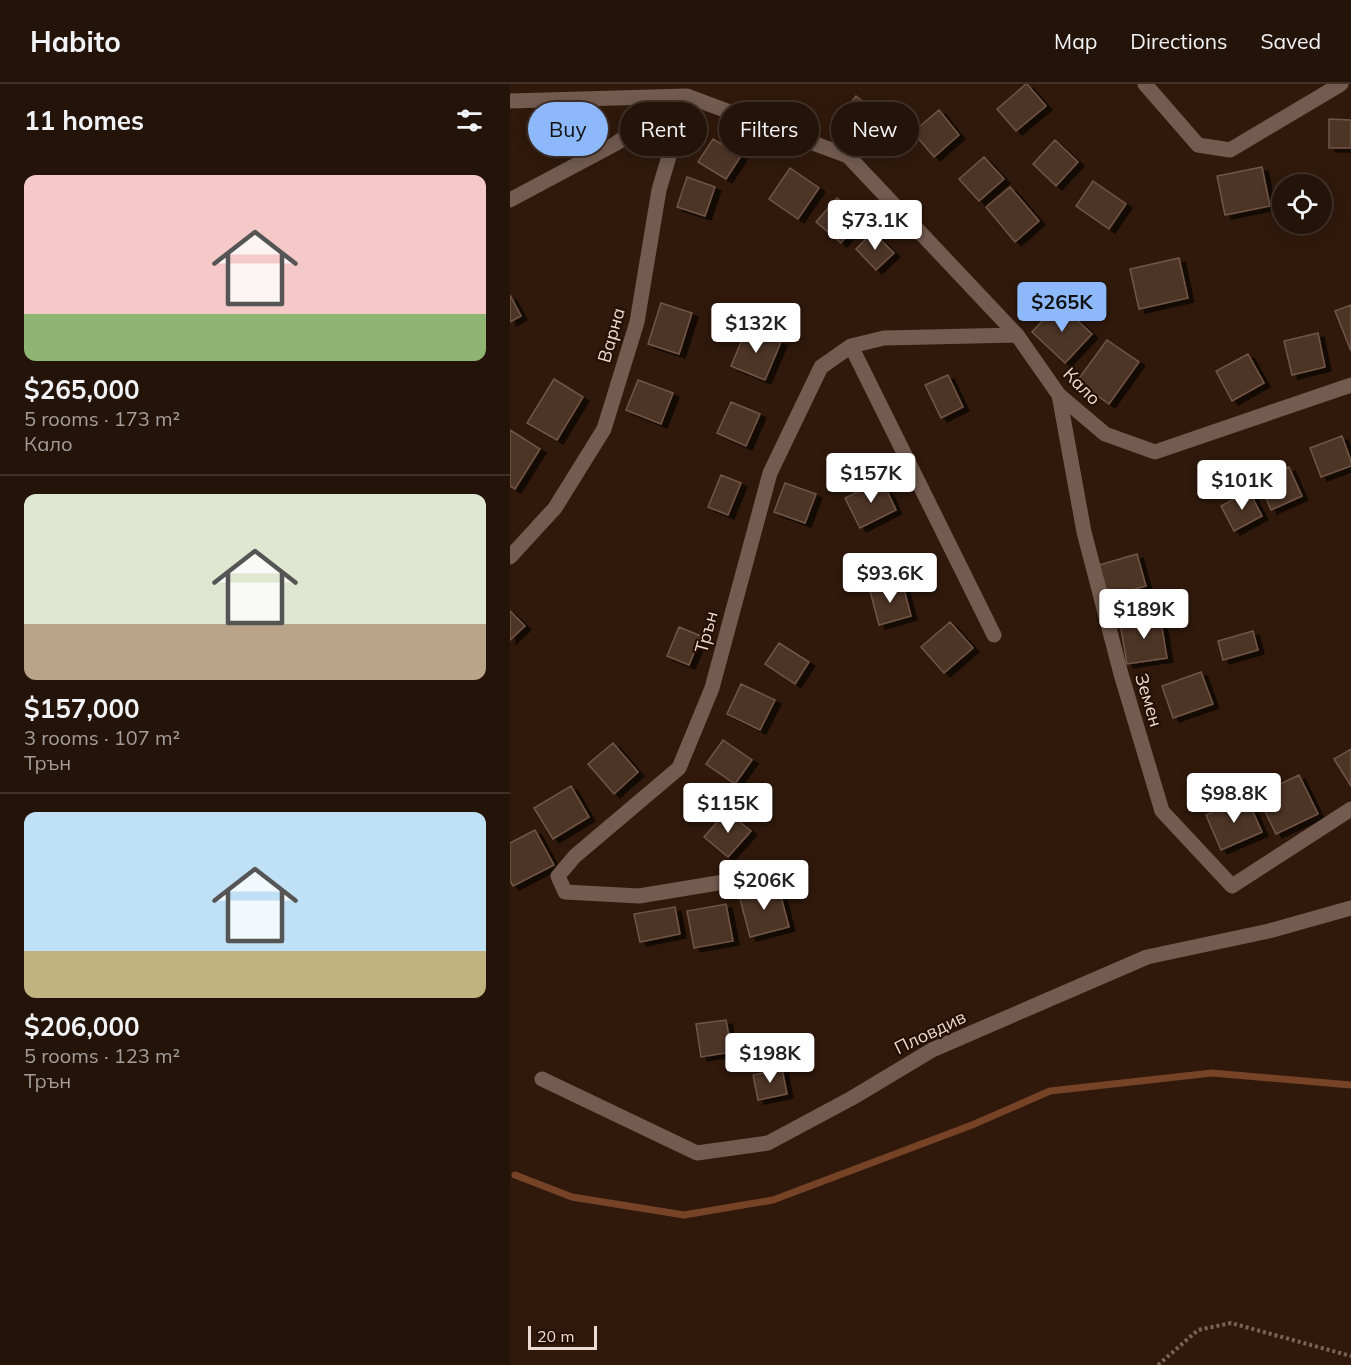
<!DOCTYPE html>
<html lang="en">
<head>
<meta charset="utf-8">
<style>
	body { margin:0; font-family:Mulish,sans-serif; background:#2c1c12; color:#f1f3f6; height:100vh; display:flex; flex-direction:column; font-size:22px; white-space:nowrap }
	* { box-sizing:border-box; margin:0 }
	p { font-size:20px; color:#a39e9c }
	.icon { flex:none; width:33px; height:33px; fill:none; stroke:currentColor; stroke-width:2; stroke-linecap:round; stroke-linejoin:round }
	.map { position:relative; flex:1; overflow:hidden }
	.drawer { display:flex; flex-direction:column; background:#241308; width:510px }
	.drawer>* { flex:none }
	.guide { position:absolute; left:18px; top:18px; width:570px; height:54px; display:flex; gap:12px }
	.tools { position:absolute; left:762px; top:90px; display:grid; gap:12px }
	.tools a { display:grid; place-items:center; width:60px; height:60px; border-radius:50%; background:#241308; box-shadow:0 3px 15px #0003,0 0 0 2px #413229; font-size:30px }
	.scale { position:absolute; left:18px; bottom:15px; width:69px; box-sizing:border-box; padding-left:6px; border:3px solid #eddcd3; border-top:0; font-size:16px; line-height:21px; white-space:nowrap; color:#eddcd3; -webkit-text-stroke:4px #260f03; paint-order:stroke }
	.price { position:absolute; translate:-50% -51px; padding:0 14px; border-radius:6px; background:#fff; color:#222; font-size:20px; line-height:39px; filter:drop-shadow(0 2px 3px #0008) }
	.price::after { content:''; position:absolute; left:50%; top:36px; width:18px; height:14px; margin-left:-9px; background:inherit; clip-path:polygon(0 0,100% 0,50% 100%) }
	.price.on { background:#8db9fc; color:#111 }
	ul { padding:0; list-style:none }
	li { display:grid; align-content:center; gap:12px; height:318px; padding:0 24px }
	li+li { border-top:2px solid #413229 }
	li span { display:grid; place-items:center; height:186px; border-radius:12px; color:#555 }
	li>.icon { margin-inline-start:auto }
	span .icon { width:108px; height:108px; fill:#fffc; stroke-width:1 }
	li b { font-size:26px }
	h2 { display:flex; justify-content:space-between; align-items:center; height:72px; padding:0 24px; font-size:26px }
	.tag { padding:0 21px; border-radius:27px; background:#241308; box-shadow:0 3px 15px #0003,0 0 0 2px #413229; font-size:21px; line-height:54px }
	.tag.on { background:#8db9fc; color:#111 }
	header { display:flex; align-items:center; gap:36px; box-sizing:border-box; height:84px; padding:0 30px; background:#241308; border-bottom:2px solid #413229 }
	header strong { font-size:28px }
	nav { display:flex; gap:33px; margin-inline-start:auto; font-size:21px }
	main { display:flex; flex:1; min-height:0 }
	.map>svg:first-child { display:block }
	.lines { fill:none; stroke-linecap:round; stroke-linejoin:round }
	.stream { stroke:#764327; stroke-width:7 }
	.building { fill:#4e3426; stroke:#715546; stroke-width:1.5; filter:url(#shadow) }
	.path { stroke:#796458; stroke-width:4; stroke-dasharray:3 3; stroke-linecap:butt }
	.street { stroke:#735b4f; stroke-width:15 }
	.labels { text-anchor:middle; dominant-baseline:central; stroke-width:4.5; stroke-linejoin:round; paint-order:stroke }
	.street-label { font-size:18px; fill:#eddcd3; stroke:#260f03 }
</style>
</head>
<body>
<header>
<strong>Habito</strong>
<nav><a>Map</a><a>Directions</a><a>Saved</a></nav>
</header>
<main>
<section class="drawer">
<h2>11 homes<svg class="icon" aria-label="filters" viewBox="0 0 24 24"><path d="M4 7h16M4 17h16"/><circle cx="9" cy="7" r="2"/><circle cx="15" cy="17" r="2"/></svg></h2>
<ul>
<li><span style="background:linear-gradient(#f6c9c9 75%,#8fb573 0)"><svg class="icon" aria-label="home" viewBox="0 0 24 24"><path d="M3 11l9-7 9 7M6 9v11h12V9"/></svg></span><div><b>$265,000</b><p>5 rooms · 173 m²</p><p>Кало</p></div></li>
<li><span style="background:linear-gradient(#dfe7d0 70%,#b9a48a 0)"><svg class="icon" aria-label="home" viewBox="0 0 24 24"><path d="M3 11l9-7 9 7M6 9v11h12V9"/></svg></span><div><b>$157,000</b><p>3 rooms · 107 m²</p><p>Трън</p></div></li>
<li><span style="background:linear-gradient(#bfe0f5 75%,#c2b280 0)"><svg class="icon" aria-label="home" viewBox="0 0 24 24"><path d="M3 11l9-7 9 7M6 9v11h12V9"/></svg></span><div><b>$206,000</b><p>5 rooms · 123 m²</p><p>Трън</p></div></li>
</ul>
</section>
<div class="map">
<svg width="841" height="1281" viewBox="0 0 841 1281">
	<defs>
		<filter id="shadow"><feDropShadow dx="6" dy="4" stdDeviation="0" flood-color="#0009"/></filter>
	</defs>
	<rect width="100%" height="100%" fill="#30190b"/>
	<g class="lines">
		<path class="stream" d="M5,1091l57,22 112,18 89,-15 199,-75 78,-34 162,-18 139,12"/>
	</g>
	<path class="building" d="M516,0h1l19,22 -30,25 -19,-22z
		M346,12l27,21 -20,25 -27,-21z
		M429,26l20,25 -25,22 -21,-25z
		M819,35l22,1v28h-22z
		M203,55l28,17 -15,23 -28,-17z
		M545,56l23,22 -22,24 -23,-22z
		M474,73l20,22 -25,22 -20,-22z
		M752,83l8,39 -45,9 -8,-39z
		M280,84l29,20 -21,31 -29,-20z
		M177,93l28,10 -10,29 -28,-9z
		M583,97l33,23 -17,25 -33,-23z
		M500,103l29,34 -24,21 -29,-35z
		M327,114l24,21 -20,24 -25,-21z
		M363,148l21,21 -18,17 -20,-21z
		M669,174l9,40 -49,11 -9,-40z
		M0,211l11,21 -11,6z
		M151,219l31,10 -13,41 -31,-10z
		M549,219l33,31 -27,29 -33,-31z
		M841,221v46l-16,-40z
		M237,244l34,14 -16,38 -34,-14z
		M808,249l7,34 -33,8 -8,-34z
		M597,256l32,22 -30,42 -32,-23z
		M738,270l16,29 -32,18 -16,-30z
		M438,291l15,32 -22,11 -16,-33z
		M44,295l29,18 -26,43 -30,-17z
		M128,296l35,13 -12,31 -35,-14z
		M221,318l29,12 -14,32 -29,-13z
		M0,346l30,19 -25,40 -5,-3z
		M832,352l9,25v5l-30,11 -11,-29z
		M779,383l13,29 -31,14 -12,-29z
		M211,391l20,8 -13,32 -20,-8z
		M372,396l14,30 -36,18 -15,-30z
		M275,399l31,11 -11,29 -31,-11z
		M739,407l13,25 -28,15 -13,-25z
		M627,470l9,32 -38,10 -9,-31z
		M392,498l9,34 -32,9 -9,-34z
		M0,527l15,15 -15,14z
		M650,532l7,42 -40,6 -7,-41z
		M440,538l23,26 -29,25 -23,-26z
		M169,543l22,9 -12,29 -22,-9z
		M743,547l5,19 -35,10 -5,-19z
		M269,559l30,19 -14,22 -30,-20z
		M691,588l12,32 -40,14 -11,-32z
		M231,600l34,16 -15,30 -33,-16z
		M213,656l29,20 -17,24 -29,-20z
		M103,659l25,29 -24,22 -26,-30z
		M841,665v37l-17,-27z
		M789,691l19,39 -42,20 -19,-39z
		M61,702l18,31 -36,22 -19,-31z
		M737,714l15,34 -41,18 -15,-35z
		M217,727l24,20 -23,26 -24,-20z
		M25,746l19,35 -41,21 -3,-5v-38z
		M268,801l11,42 -39,10 -11,-42z
		M216,820l7,37 -39,7 -7,-37z
		M165,823l5,27 -40,8 -6,-28z
		M216,936l6,32 -31,5 -5,-33z
		M272,985l5,25 -29,6 -5,-25z"/>
	<g class="lines">
		<path class="path" d="M648,1281l40,-35 33,-7 120,33"/>
		<path class="street" d="M635,0l53,61 32,5 111,-66
			M0,17l177,-5
			M0,116l105,-56 72,-48 161,60 169,179 42,60 46,39 50,18 196,-67
			M341,262l143,289
			M549,311l25,137 37,142 41,137 70,75 119,-77
			M0,473l45,-49 49,-79 33,-107 22,-132 28,-94
			M226,796l-97,16 -74,-4 -7,-16 17,-20 104,-88 33,-80 58,-215 51,-106 30,-21 33,-8 133,-3
			M32,995l155,74 71,-10 84,-45 80,-48 215,-93 122,-26 82,-23"/>
	</g>
	<g class="labels">
		<g class="street-label">
			<text transform="translate(101 251) rotate(-74)">Варна</text>
			<text transform="translate(572 302) rotate(45)">Кало</text>
			<text transform="translate(196 548) rotate(-75)">Трън</text>
			<text transform="translate(639 616) rotate(73)">Земен</text>
			<text transform="translate(420 948) rotate(-26)">Пловдив</text>
		</g>
	</g>
</svg>
<div class="tools">
<a><svg class="icon" aria-label="locate" viewBox="0 0 24 24"><circle cx="12" cy="12" r="6"/><path d="M12 2v4M12 18v4M2 12h4M18 12h4"/></svg></a>
</div>
<div class="scale">20 m</div>
<b class="price" style="left:365px;top:167px">$73.1K</b>
<b class="price on" style="left:552px;top:249px">$265K</b>
<b class="price" style="left:246px;top:270px">$132K</b>
<b class="price" style="left:361px;top:420px">$157K</b>
<b class="price" style="left:732px;top:427px">$101K</b>
<b class="price" style="left:380px;top:520px">$93.6K</b>
<b class="price" style="left:634px;top:556px">$189K</b>
<b class="price" style="left:724px;top:740px">$98.8K</b>
<b class="price" style="left:218px;top:750px">$115K</b>
<b class="price" style="left:254px;top:827px">$206K</b>
<b class="price" style="left:260px;top:1000px">$198K</b>
<div class="guide">
<a class="tag on">Buy</a>
<a class="tag">Rent</a>
<a class="tag">Filters</a>
<a class="tag">New</a>
</div>
</div>
</main>
</body>
</html>
